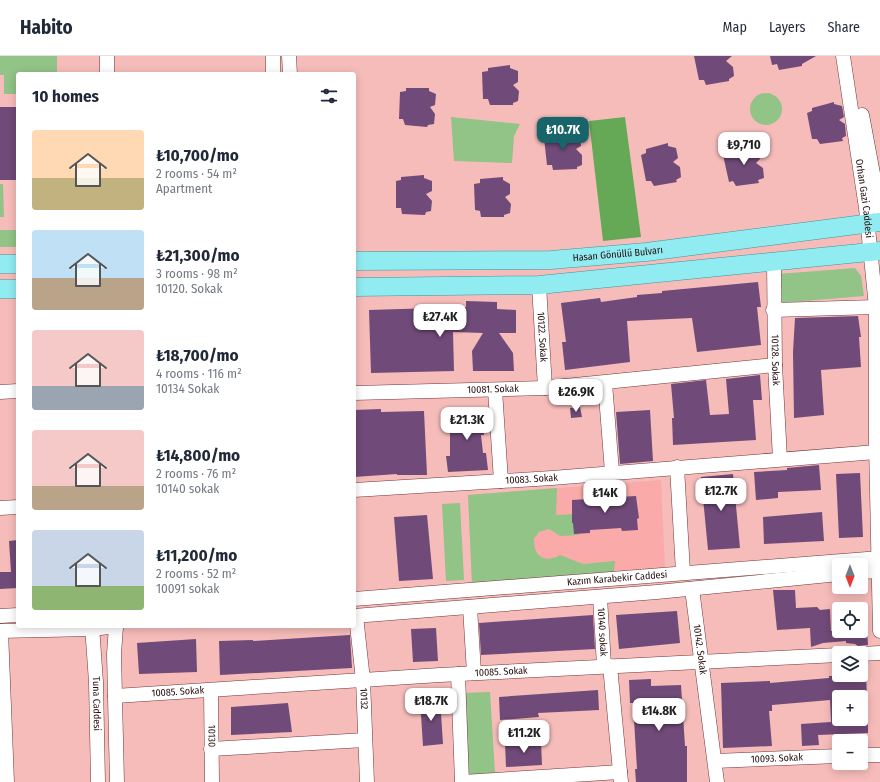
<!DOCTYPE html>
<html lang="en">
<head>
<meta charset="utf-8">
<style>
	body { margin:0; font-family:"Fira Sans Condensed",sans-serif; background:#f2f2f3; color:#1f2937; height:100vh; display:flex; flex-direction:column; font-size:15px; white-space:nowrap }
	* { box-sizing:border-box; margin:0 }
	p { font-size:13px; color:#747a83 }
	.icon { flex:none; width:22px; height:22px; fill:none; stroke:currentColor; stroke-width:2; stroke-linecap:round; stroke-linejoin:round }
	.map { position:relative; flex:1; overflow:hidden }
	.side { position:absolute; left:16px; top:16px; width:340px; height:556px; display:flex; flex-direction:column; background:#fff; border-radius:4px; box-shadow:0 2px 10px #0003 }
	.side>* { flex:none }
	.needle { width:26px; rotate:180deg }
	.controls { position:absolute; left:832px; top:502px; display:grid; gap:8px }
	.controls a { display:grid; place-items:center; width:36px; height:36px; border-radius:4px; background:#fff; box-shadow:0 2px 10px #0003; font-size:20px }
	.price { position:absolute; translate:-50% -34px; padding:0 9px; border-radius:8px; background:#fff; color:#222; font-size:13px; line-height:26px; filter:drop-shadow(0 1px 2px #0008) }
	.price::after { content:''; position:absolute; left:50%; top:24px; width:12px; height:9px; margin-left:-6px; background:inherit; clip-path:polygon(0 0,100% 0,50% 100%) }
	.price.selected { background:#17656a; color:#fff }
	ul { padding:0; list-style:none }
	li { display:flex; align-items:center; gap:12px; height:100px; padding:0 16px }
	li span { display:grid; place-items:center; flex:none; width:112px; height:80px; border-radius:4px; color:#555 }
	li>.icon { margin-inline-start:auto }
	span .icon { width:48px; height:48px; fill:#fffc; stroke-width:1 }
	li b { font-size:17px }
	h2 { display:flex; justify-content:space-between; align-items:center; height:48px; padding:0 16px; font-size:17px }
	header { display:flex; align-items:center; gap:24px; box-sizing:border-box; height:56px; padding:0 20px; background:#fff; border-bottom:1px solid #e0e1e3 }
	header strong { font-size:19px }
	nav { display:flex; gap:22px; margin-inline-start:auto; font-size:14px }
	.map>svg:first-child { display:block }
	.built { fill:#faaaa9 }
	.green { fill:#92c387 }
	.forest { fill:#65a957 }
	.building { fill:#704a78 }
	.lines { fill:none; stroke-linecap:round; stroke-linejoin:round }
	.minor-casing { stroke:#723638; stroke-width:15 }
	.major-casing { stroke:#3b969b; stroke-width:19 }
	.minor { stroke:#fff; stroke-width:14 }
	.major { stroke:#91ecf1; stroke-width:18 }
	.labels { text-anchor:middle; dominant-baseline:central; stroke-width:4; stroke-linejoin:round; paint-order:stroke }
	.street-label { font-size:10px; fill:#240c0c; stroke:#f6bcba }
</style>
</head>
<body>
<header>
<strong>Habito</strong>
<nav><a>Map</a><a>Layers</a><a>Share</a></nav>
</header>
<div class="map">
<svg width="880" height="726" viewBox="0 0 880 726">
	<rect width="100%" height="100%" fill="#f6bcba"/>
	<path class="built" d="M661,424l4,88 -193,16 -4,-89z"/>
	<path class="green" d="M0,0h57v18h-39v20h-14v-19h-4z
		M750 53a16 16 0 1 1 32 0a16 16 0 1 1-32 0Z
		M451,61l69,7 -6,12 -2,27 -58,-2z
		M0,128h3l1,33h-4z
		M0,174h18v17h-18z
		M855,212l6,8 3,20 -84,7 -2,-29z
		M557,432l-1,27 22,-1 1,21 -19,1 -11,-7 -10,3 -5,7c-1,17 11,25 26,16l23,9 32,-3 -1,11 -142,12 -4,-89z
		M460,447l4,77 -18,1 -4,-77z
		M490,636l5,81 -29,2 -4,-82z"/>
	<path class="forest" d="M625,61l16,120 -38,4 -14,-120z"/>
	<path class="building" d="M694,0h38l-6,5 7,6 1,9 -5,3v2l-23,4 -2,-5h-5z
		M770,0h46l-14,8v2l-23,4 -2,-6 -5,1z
		M510,9v3l8,3v11l-5,3 6,6 -1,10 -5,2v2h-23l-2,-6h-5l-1,-27 6,-1v-3z
		M406,32h23v3l7,3 -1,11 -5,2 5,7 -1,10 -6,1 -1,2 -22,-2 -2,-6h-4l1,-27 6,-1z
		M834,46v2l8,2 2,11 -5,3 6,4 1,12 -4,2 1,3 -23,3 -3,-5h-5l-5,-26 5,-2v-3z
		M0,51h18v73h-18z
		M572,74v3l8,2 1,11 -5,3 6,6v10l-5,2v2l-24,1 -1,-5h-5l-3,-27 6,-1 -1,-4z
		M668,87v3l8,2 2,10 -5,4 7,5 1,10 -5,3 1,2 -23,4 -3,-5h-5l-5,-26 5,-2v-4z
		M750,88v3l8,2 2,10 -4,4 7,5 1,10 -6,2 1,3 -23,3 -3,-5 -4,1 -6,-27 5,-2v-3z
		M424,119v3l8,3v10l-6,3 6,7 -1,10 -5,1 -1,3 -23,-1 -1,-6h-5v-27l5,-1v-3z
		M503,121v3l7,4v10l-5,3 6,7 -1,9 -6,2v2h-23l-1,-6 -5,-1 -1,-26 6,-1v-4z
		M758,226l3,25h-4l4,38 -64,7 -5,-34 -65,3 3,41 -65,8 -3,-28h4l-5,-39 39,-5 1,4 36,-5v-2l25,-2v-2z
		M466,245l31,1v7l19,1v23h-17l14,20 1,18h-41l-1,-20 11,-18 -30,-1 1,39 -83,2 -2,-63 97,-3z
		M858,260l3,21h-2l2,30 -40,3 3,45 -30,3 -1,-66 2,-34z
		M760,319l2,25h-9l3,40 -83,5 -1,-27h2l-3,-34 35,-4 4,35 19,-1 -3,-35z
		M580,351l2,10 -11,1 -1,-10z
		M381,353v3l43,-1 3,64h-30v-1l-43,3v-67z
		M650,354l3,51 -33,3 -4,-52z
		M487,355v15l-3,1v8h-3l2,18h3l2,17 -40,2 -2,-16h4v-31h-3v-13z
		M819,409l2,25 -43,2v6l-22,2 -2,-28 33,-2v-2z
		M860,417l3,64 -24,1 -3,-64z
		M733,418l7,74 -32,2 -7,-73z
		M636,440l3,22 -2,1 1,11 -16,1 -1,-3 -31,2v3l-16,1 -1,-11h-1v-23z
		M822,456l2,29 -60,3 -1,-27z
		M427,459l6,64 -34,2 -5,-64z
		M18,484v48l-18,1v-17h11l-2,-31z
		M773,534h22l1,18 21,-1 3,3 10,-1 1,22h36l1,14 -10,1 -3,-2 -9,-1v-2l-23,2 -12,4 -1,-19 -33,2z
		M677,555l3,32 -61,6 -3,-34z
		M593,559l2,34 -114,6 -2,-32z
		M436,572l2,33 -25,1 -2,-33z
		M350,579l2,33 -132,7 -1,-34 34,-1v1z
		M196,583l1,33 -58,2 -2,-31z
		M866,619l1,22h-28v22h29v14l-50,2 1,10 -17,1 -1,-22 30,-2 -1,-22 -58,5v6h-3l3,35 -49,2 -2,-65 49,-2v2l59,-5v-2z
		M651,623v7l30,-1 4,61h2v36h-51l-1,-13h2l-4,-66h-3l-1,-23z
		M598,634l1,20 -61,3 1,4 -39,3 -1,-23z
		M440,642l3,46 -20,2 -3,-47z
		M288,647l4,29 -61,3v-28z
		M541,685l1,24 -36,2 -1,-24z"/>
	<g class="lines">
		<defs>
			<g id="minor">
				<path d="M273,0v18"/>
				<path d="M289,0l1,18"/>
				<path id="s1" d="M843,0l23,152 10,99v137l4,187"/>
				<path d="M107,18v-18"/>
				<path d="M862,59l18,96"/>
				<path id="s2" d="M774,204l1,105 5,94"/>
				<path id="s3" d="M539,229l6,103"/>
				<path d="M773,254l103,-3"/>
				<path d="M605,327l7,89"/>
				<path d="M495,334l6,91"/>
				<path d="M0,336l18,-1"/>
				<path id="s4" d="M354,337l191,-5 230,-23"/>
				<path d="M677,411l6,105"/>
				<path id="s5" d="M354,434l198,-12 324,-26"/>
				<path d="M0,452l18,-1"/>
				<path d="M861,516l19,-1"/>
				<path id="s6" d="M692,533l25,193"/>
				<path id="s7" d="M600,541l4,69"/>
				<path id="s8" d="M354,543l526,-41"/>
				<path d="M470,551l4,66"/>
				<path d="M0,560l18,-1"/>
				<path d="M354,560l303,-24 182,-18"/>
				<path id="s9" d="M356,560l7,64 4,102"/>
				<path id="s10" d="M92,570l4,56 2,100"/>
				<path d="M116,570l-2,28 3,128"/>
				<path d="M0,575l92,-2 25,-3"/>
				<path d="M1,575l6,151"/>
				<path d="M861,598l19,-1"/>
				<path d="M610,610l11,116"/>
				<path d="M458,618l4,108"/>
				<path id="s11" d="M211,635l1,91"/>
				<path id="s12" d="M115,640l325,-21 399,-20"/>
				<path d="M211,693l154,-9"/>
				<path d="M861,699h19"/>
				<path id="s13" d="M715,705l124,-5"/>
				<path d="M463,726l157,-10"/>
			</g>
			<g id="major">
				<path id="s14" d="M354,205l197,-1 95,-8 234,-30"/>
				<path d="M0,208h18"/>
				<path d="M354,231l185,-2 341,-34"/>
				<path d="M0,233h18"/>
			</g>
		</defs>
		<use href="#minor" class="minor-casing"/>
		<use href="#major" class="major-casing"/>
		<use href="#minor" class="minor"/>
		<use href="#major" class="major"/>
	</g>
	<g class="labels">
		<g class="street-label">
			<text stroke="none"><textPath href="#s1" startOffset="144">Orhan Gazi Caddesi</textPath></text>
			<text stroke="none"><textPath href="#s14" startOffset="264">Hasan Gönüllü Bulvarı</textPath></text>
			<text stroke="none"><textPath href="#s3" startOffset="52">10122. Sokak</textPath></text>
			<text stroke="none"><textPath href="#s2" startOffset="100">10128. Sokak</textPath></text>
			<text stroke="none"><textPath href="#s4" startOffset="139">10081. Sokak</textPath></text>
			<text stroke="none"><textPath href="#s5" startOffset="178">10083. Sokak</textPath></text>
			<text stroke="none"><textPath href="#s8" startOffset="264">Kazım Karabekir Caddesi</textPath></text>
			<text stroke="none"><textPath href="#s7" startOffset="35">10140 sokak</textPath></text>
			<text stroke="none"><textPath href="#s6" startOffset="61">10142. Sokak</textPath></text>
			<text stroke="none"><textPath href="#s12" startOffset="387">10085. Sokak</textPath></text>
			<text stroke="none"><textPath href="#s12" startOffset="63">10085. Sokak</textPath></text>
			<text stroke="none"><textPath href="#s9" startOffset="83">10132</textPath></text>
			<text stroke="none"><textPath href="#s10" startOffset="78">Tuna Caddesi</textPath></text>
			<text stroke="none"><textPath href="#s11" startOffset="45">10130</textPath></text>
			<text stroke="none"><textPath href="#s13" startOffset="62">10093. Sokak</textPath></text>
		</g>
	</g>
</svg>
<div class="controls">
<a><svg class="needle" viewBox="-14 -14 28 28"><path d="M0-13l5 13h-10z" fill="#e53935"/><path d="M0 13l5-13h-10z" fill="#747a83"/></svg></a>
<a><svg class="icon" aria-label="locate" viewBox="0 0 24 24"><circle cx="12" cy="12" r="6"/><path d="M12 2v4M12 18v4M2 12h4M18 12h4"/></svg></a>
<a><svg class="icon" aria-label="layers" viewBox="0 0 24 24"><path d="M12 4l9 5-9 5-9-5zM3 14l9 5 9-5"/></svg></a>
<a>+</a>
<a>−</a>
</div>
<b class="price selected" style="left:563px;top:95px">₺10.7K</b>
<b class="price" style="left:744px;top:110px">₺9,710</b>
<b class="price" style="left:440px;top:282px">₺27.4K</b>
<b class="price" style="left:576px;top:357px">₺26.9K</b>
<b class="price" style="left:467px;top:385px">₺21.3K</b>
<b class="price" style="left:721px;top:456px">₺12.7K</b>
<b class="price" style="left:605px;top:458px">₺14K</b>
<b class="price" style="left:431px;top:666px">₺18.7K</b>
<b class="price" style="left:659px;top:676px">₺14.8K</b>
<b class="price" style="left:524px;top:698px">₺11.2K</b>
<section class="side">
<h2>10 homes<svg class="icon" aria-label="filters" viewBox="0 0 24 24"><path d="M4 7h16M4 17h16"/><circle cx="9" cy="7" r="2"/><circle cx="15" cy="17" r="2"/></svg></h2>
<ul>
<li><span style="background:linear-gradient(#ffd9b3 60%,#c2b280 0)"><svg class="icon" aria-label="home" viewBox="0 0 24 24"><path d="M3 11l9-7 9 7M6 9v11h12V9"/></svg></span><div><b>₺10,700/mo</b><p>2 rooms · 54 m²</p><p>Apartment</p></div></li>
<li><span style="background:linear-gradient(#bfe0f5 60%,#b9a48a 0)"><svg class="icon" aria-label="home" viewBox="0 0 24 24"><path d="M3 11l9-7 9 7M6 9v11h12V9"/></svg></span><div><b>₺21,300/mo</b><p>3 rooms · 98 m²</p><p>10120. Sokak</p></div></li>
<li><span style="background:linear-gradient(#f6c9c9 70%,#9aa5b1 0)"><svg class="icon" aria-label="home" viewBox="0 0 24 24"><path d="M3 11l9-7 9 7M6 9v11h12V9"/></svg></span><div><b>₺18,700/mo</b><p>4 rooms · 116 m²</p><p>10134 Sokak</p></div></li>
<li><span style="background:linear-gradient(#f6c9c9 70%,#b9a48a 0)"><svg class="icon" aria-label="home" viewBox="0 0 24 24"><path d="M3 11l9-7 9 7M6 9v11h12V9"/></svg></span><div><b>₺14,800/mo</b><p>2 rooms · 76 m²</p><p>10140 sokak</p></div></li>
<li><span style="background:linear-gradient(#c9d6e8 70%,#8fb573 0)"><svg class="icon" aria-label="home" viewBox="0 0 24 24"><path d="M3 11l9-7 9 7M6 9v11h12V9"/></svg></span><div><b>₺11,200/mo</b><p>2 rooms · 52 m²</p><p>10091 sokak</p></div></li>
</ul>
</section>
</div>
</body>
</html>
